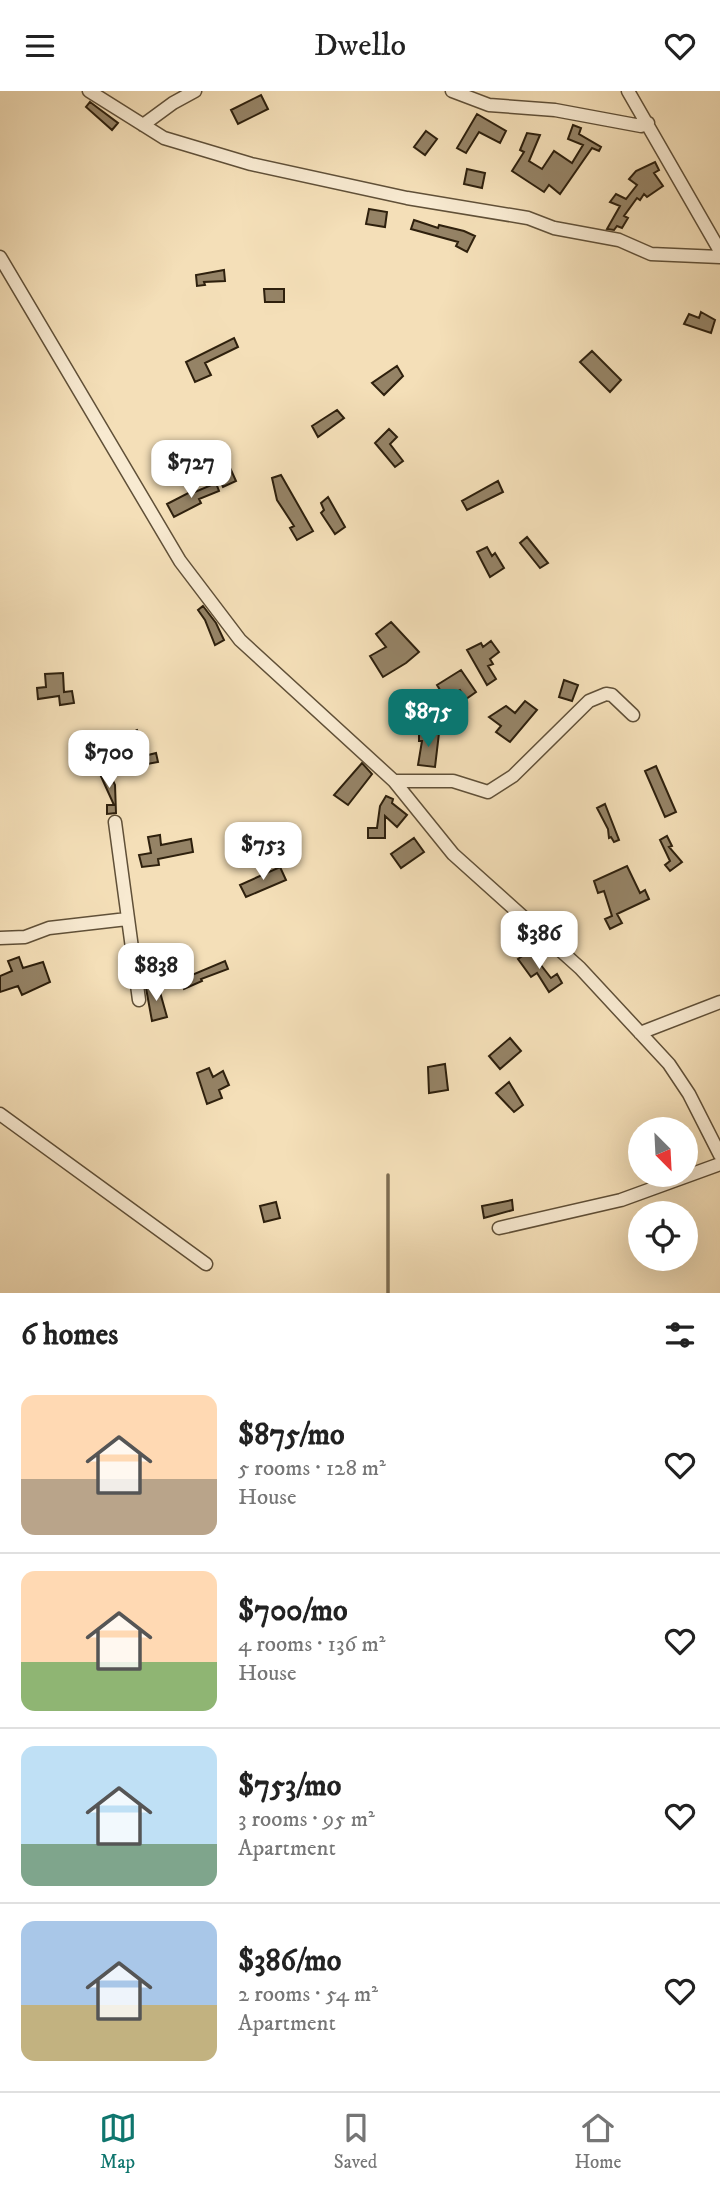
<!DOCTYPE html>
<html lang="en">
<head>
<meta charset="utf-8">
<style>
	body { margin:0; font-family:"IM FELL DW Pica",serif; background:#f6f6f6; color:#222; height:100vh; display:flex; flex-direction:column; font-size:26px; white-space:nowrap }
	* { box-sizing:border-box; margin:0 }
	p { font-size:23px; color:#767676 }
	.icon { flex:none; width:38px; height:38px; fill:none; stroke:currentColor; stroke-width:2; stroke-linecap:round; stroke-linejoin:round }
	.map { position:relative; height:1202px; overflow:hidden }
	.side { display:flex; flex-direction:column; background:#fff; flex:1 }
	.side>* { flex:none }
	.needle { width:46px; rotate:156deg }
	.controls { position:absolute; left:628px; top:1026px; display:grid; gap:14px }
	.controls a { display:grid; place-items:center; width:70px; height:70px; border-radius:50%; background:#fff; box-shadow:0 7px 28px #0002; font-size:35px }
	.price { position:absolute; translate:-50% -60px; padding:0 16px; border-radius:14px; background:#fff; color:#222; font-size:23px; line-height:46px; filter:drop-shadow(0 2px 4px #0008) }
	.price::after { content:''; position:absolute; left:50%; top:42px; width:21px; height:16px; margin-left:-10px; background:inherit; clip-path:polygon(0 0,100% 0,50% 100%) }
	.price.selected { background:#0f766e; color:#fff }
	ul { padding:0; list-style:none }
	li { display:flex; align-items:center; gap:21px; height:175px; padding:0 21px }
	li+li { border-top:2px solid #e0e0e0 }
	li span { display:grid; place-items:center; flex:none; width:196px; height:140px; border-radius:14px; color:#555 }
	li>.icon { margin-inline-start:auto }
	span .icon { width:84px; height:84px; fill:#fffc; stroke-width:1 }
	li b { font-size:30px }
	h2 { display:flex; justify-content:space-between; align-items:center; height:84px; padding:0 21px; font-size:30px }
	header { display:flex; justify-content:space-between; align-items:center; height:91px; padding:0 21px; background:#fff; font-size:32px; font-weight:600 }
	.menu { display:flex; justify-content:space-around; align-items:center; height:98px; border-top:2px solid #e0e0e0; background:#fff; font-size:19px; color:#767676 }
	.menu a { display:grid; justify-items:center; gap:4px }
	.menu .selected { color:#0f766e }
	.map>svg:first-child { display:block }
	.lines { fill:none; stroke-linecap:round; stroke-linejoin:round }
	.stream { stroke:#7d6c51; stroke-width:3.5 }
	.building { fill:#958366; stroke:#2e200d; stroke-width:2 }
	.minor-casing { stroke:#605038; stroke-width:15 }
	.minor { stroke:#f8ead1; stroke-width:12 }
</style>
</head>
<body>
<header><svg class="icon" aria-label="menu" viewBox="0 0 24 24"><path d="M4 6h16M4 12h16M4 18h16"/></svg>Dwello<svg class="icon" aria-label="heart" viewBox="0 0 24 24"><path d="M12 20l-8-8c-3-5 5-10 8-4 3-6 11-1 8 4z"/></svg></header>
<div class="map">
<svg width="720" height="1202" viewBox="0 0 720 1202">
	<rect width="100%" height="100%" fill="#f4dfb8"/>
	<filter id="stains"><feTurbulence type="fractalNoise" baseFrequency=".00286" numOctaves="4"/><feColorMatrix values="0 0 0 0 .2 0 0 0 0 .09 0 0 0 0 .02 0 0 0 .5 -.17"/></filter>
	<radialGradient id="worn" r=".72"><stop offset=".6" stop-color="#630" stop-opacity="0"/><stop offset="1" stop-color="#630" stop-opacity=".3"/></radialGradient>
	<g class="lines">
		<path class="stream" d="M388,1084v118"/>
	</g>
	<path class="building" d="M261,4l7,14 -30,15 -7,-14z
		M90,11l28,21 -6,7 -26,-23z
		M477,23l29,17 -6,12 -21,-11 -13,21 -9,-5z
		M573,34l8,3 -2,6 22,13 -2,4 -7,-3 -32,46 -11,-9 -5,7 -32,-21 12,-19 -4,-2 7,-17 13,2 -11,26 13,8 12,-18 18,12 11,-18 -15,-6z
		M426,40l11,8 -12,16 -11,-8z
		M655,71l4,8 -5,3 9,13 -16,11 -3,-3 -4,6 -3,-2 -13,18 4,2 -6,10 -5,-2 -3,4 -7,-1 13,-23 -10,-4 6,-8 10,5 11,-14 -8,-6 7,-8z
		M467,78l18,4 -3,15 -18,-4z
		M369,118l18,3 -2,15 -19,-3z
		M414,129l24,8 1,-3 25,6 11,5 -8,16 -11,-6 2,-4 -47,-13z
		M224,179l1,11 -21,1 1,3 -8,1 -1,-11z
		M264,198h20v13h-19z
		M701,221l14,8 -4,13 -27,-9 5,-10 10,4z
		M234,247l4,9 -33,16 6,12 -16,7 -9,-20z
		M592,260l29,29 -11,12 -30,-30z
		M397,275l6,10 -19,19 -12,-12z
		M337,319l7,8 -26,19 -6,-11z
		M389,338l8,8 -7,7 13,17 -8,6 -20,-24z
		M226,368l10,22 -13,6 -10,-22z
		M281,384l32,56 -16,9 -7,-12 4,-2 -17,-26 -5,-22z
		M498,390l5,11 -36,18 -5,-9z
		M216,392l3,8 -20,8 2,4 -27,14 -7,-13 27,-14 1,2z
		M328,406l17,30 -10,7 -14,-21 3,-3 -3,-7z
		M527,446l21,26 -8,5 -20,-25z
		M487,456l5,9 3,-3 9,15 -14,9 -13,-25z
		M203,515l13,17 8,17 -9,5 -10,-25 -7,-10z
		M391,531l28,30 -13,11 -23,14 -13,-21 16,-9 -10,-13z
		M491,550l8,11 -9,7 3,5 -5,2 8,13 -9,6 -20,-35 14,-7 2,4z
		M461,579l15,22 -10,7 -6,-9 -15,8 -8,-13z
		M63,582l1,19 8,-1 2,12 -14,2 -1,-9 -21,3 -1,-11 9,-1 -1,-13z
		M564,589l14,5 -6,16 -13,-4z
		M525,610l12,9 -27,32 -14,-10 5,-6 -12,-9 17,-11 9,7z
		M137,639l11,25 8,-2 2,9 -22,4 -2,-10 4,-1 -9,-21z
		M419,641l20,1 -4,34 -17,-2 4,-24h-3z
		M362,672l10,11 -24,31 -14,-10z
		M656,675l20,46 -11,5 -20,-46z
		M107,677l8,17 1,28 -9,1v-9h7l-15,-33z
		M386,705l7,3 -1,4 15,12 -10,12 -12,-11v22h-17v-10h9l3,-22z
		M605,713l14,36 -5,2 -3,-5 -2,1 -1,-9 -11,-21z
		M160,744l1,10 30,-6 2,13 -35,7 1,6 -17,2 -3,-12 12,-2 -3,-16z
		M667,745l5,10 -3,1 13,15 -12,9 -5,-6 5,-4 -10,-21z
		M414,747l10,14 -23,16 -10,-14z
		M627,775l13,27 5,-3 4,9 -32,15 5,9 -12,6 -5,-10 7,-3 -8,-25 -6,2 -4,-12z
		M280,776l6,13 -40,17 -6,-12z
		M530,860l21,27 6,-4 5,9 -13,9 -12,-19 -6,4 -13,-18z
		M19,866l4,11 20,-6 7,20 -28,13 -4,-9 -18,6v-16l12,-5 -4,-10z
		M225,870l3,8 -27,10 1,2 -18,8 -4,-9z
		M158,894l9,32 -15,4 -6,-33z
		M510,947l11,13 -21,18 -11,-13z
		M445,973l3,26 -19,3 -1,-26z
		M209,977l4,9 10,-6 6,14 -10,5 3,8 -15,6 -10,-31z
		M509,991l14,23 -9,7 -18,-19z
		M512,1109l1,10 -29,8 -2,-12z
		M276,1111l4,16 -16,4 -4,-16z"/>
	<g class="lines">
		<defs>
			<path id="minor" d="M89,0l75,47 87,26 156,34 121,20 26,10 65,12 32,14 69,3
				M452,0l37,14 66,5 86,16 7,-3
				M628,0l92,160
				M143,34l30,-22 22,-12
				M0,166l180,304 60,79 154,141 59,73 127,114 89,96 20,30 31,61
				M394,690h59l35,11 25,-16 76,-75 17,-7 6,1 21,20
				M115,731l24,178
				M0,847l25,-1 24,-9 78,-9
				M640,942l80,-31
				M0,1023l206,150
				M499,1137l122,-28 99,-36"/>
		</defs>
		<use href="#minor" class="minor-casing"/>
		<use href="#minor" class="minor"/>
	</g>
	<rect width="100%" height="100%" filter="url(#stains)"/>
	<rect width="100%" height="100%" fill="url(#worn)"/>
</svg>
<div class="controls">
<a><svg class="needle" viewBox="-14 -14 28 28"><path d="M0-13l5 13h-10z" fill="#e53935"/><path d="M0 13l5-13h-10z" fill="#767676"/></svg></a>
<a><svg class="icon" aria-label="locate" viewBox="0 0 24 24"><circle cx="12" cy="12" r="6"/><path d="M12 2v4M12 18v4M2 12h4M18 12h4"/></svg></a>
</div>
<b class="price" style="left:191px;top:409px">$727</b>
<b class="price selected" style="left:428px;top:658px">$875</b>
<b class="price" style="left:109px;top:699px">$700</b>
<b class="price" style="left:263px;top:791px">$753</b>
<b class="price" style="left:539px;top:880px">$386</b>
<b class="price" style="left:156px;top:912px">$838</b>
</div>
<section class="side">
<h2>6 homes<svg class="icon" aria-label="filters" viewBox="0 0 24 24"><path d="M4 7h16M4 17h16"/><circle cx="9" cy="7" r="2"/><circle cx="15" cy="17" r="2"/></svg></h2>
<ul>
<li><span style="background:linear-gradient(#ffd9b3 60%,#b9a48a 0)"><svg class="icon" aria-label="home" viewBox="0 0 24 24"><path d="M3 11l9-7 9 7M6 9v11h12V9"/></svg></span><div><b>$875/mo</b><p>5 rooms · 128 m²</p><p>House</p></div><svg class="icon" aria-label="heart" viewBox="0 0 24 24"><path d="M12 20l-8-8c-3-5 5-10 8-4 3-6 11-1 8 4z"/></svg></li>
<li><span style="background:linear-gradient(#ffd9b3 65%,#8fb573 0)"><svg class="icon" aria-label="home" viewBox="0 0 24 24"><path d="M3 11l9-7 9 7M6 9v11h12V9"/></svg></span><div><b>$700/mo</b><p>4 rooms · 136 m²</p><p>House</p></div><svg class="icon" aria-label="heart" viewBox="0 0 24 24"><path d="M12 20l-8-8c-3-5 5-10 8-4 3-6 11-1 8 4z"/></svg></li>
<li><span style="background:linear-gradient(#bfe0f5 70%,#7fa58c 0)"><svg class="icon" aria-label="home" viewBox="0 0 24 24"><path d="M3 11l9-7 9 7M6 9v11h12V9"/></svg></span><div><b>$753/mo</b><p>3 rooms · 95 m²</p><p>Apartment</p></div><svg class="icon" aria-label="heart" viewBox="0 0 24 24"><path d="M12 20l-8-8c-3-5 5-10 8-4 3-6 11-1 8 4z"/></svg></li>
<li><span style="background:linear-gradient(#a9c7e8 60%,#c2b280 0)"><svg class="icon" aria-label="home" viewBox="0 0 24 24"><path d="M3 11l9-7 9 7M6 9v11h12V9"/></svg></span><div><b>$386/mo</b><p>2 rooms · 54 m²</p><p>Apartment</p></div><svg class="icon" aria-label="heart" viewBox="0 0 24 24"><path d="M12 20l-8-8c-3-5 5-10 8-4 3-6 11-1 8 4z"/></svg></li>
</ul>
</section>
<nav class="menu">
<a class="selected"><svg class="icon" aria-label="map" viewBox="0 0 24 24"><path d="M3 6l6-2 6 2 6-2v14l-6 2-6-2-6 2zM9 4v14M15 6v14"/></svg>Map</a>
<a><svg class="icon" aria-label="saved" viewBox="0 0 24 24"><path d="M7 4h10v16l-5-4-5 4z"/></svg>Saved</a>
<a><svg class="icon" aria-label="home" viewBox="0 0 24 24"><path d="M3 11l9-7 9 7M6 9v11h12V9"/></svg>Home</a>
</nav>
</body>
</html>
